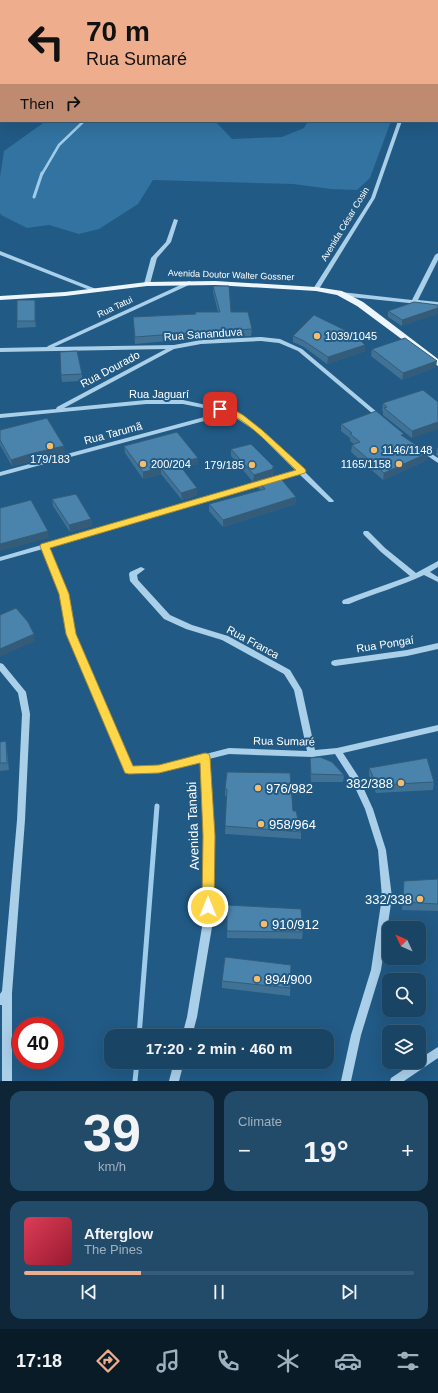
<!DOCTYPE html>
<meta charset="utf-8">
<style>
body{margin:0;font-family:Arial,sans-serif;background:#224b6a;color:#f1f3f6;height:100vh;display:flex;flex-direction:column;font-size:15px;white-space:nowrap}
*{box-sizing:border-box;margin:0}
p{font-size:13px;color:#9fb0bf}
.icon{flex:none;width:22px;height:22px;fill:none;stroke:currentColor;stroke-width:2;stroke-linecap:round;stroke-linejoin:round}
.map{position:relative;height:1081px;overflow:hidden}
.side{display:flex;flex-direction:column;gap:10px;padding:10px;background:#0e2537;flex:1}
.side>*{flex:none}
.top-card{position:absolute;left:0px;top:0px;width:438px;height:122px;box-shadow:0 4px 16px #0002,0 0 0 1px #375c78;background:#eead8d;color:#111;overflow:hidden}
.needle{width:26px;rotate:314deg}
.fabs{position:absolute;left:382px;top:921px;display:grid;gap:8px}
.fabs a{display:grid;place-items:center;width:44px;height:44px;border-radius:8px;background:#194464;box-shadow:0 4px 16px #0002,0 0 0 1px #375c78;font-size:20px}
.speed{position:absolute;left:12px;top:1017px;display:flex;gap:8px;font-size:20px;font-weight:700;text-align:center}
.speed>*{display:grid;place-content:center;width:52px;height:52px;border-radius:50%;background:#194464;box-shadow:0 4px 16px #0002,0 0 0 1px #375c78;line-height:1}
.speed .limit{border:6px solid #d22;background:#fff;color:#111}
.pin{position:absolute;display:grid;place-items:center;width:34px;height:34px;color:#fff;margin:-17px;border-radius:8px;box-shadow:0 2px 6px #0006}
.me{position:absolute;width:44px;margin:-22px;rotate:0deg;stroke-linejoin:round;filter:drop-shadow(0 0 3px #0008)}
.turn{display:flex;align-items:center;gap:14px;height:84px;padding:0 20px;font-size:18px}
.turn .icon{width:52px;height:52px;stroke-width:2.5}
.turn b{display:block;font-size:28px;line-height:34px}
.then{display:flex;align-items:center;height:38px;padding:0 20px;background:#0003;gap:8px;font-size:15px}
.big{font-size:30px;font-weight:800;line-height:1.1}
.side .tile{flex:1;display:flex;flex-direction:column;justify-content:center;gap:6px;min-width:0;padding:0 14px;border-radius:12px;background:#224b6a}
.side .dial{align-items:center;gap:0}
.dial b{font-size:52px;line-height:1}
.song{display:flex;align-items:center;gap:12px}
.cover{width:48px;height:48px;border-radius:6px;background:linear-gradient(135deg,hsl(350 70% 55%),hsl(350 70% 35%))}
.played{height:4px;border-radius:2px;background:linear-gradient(90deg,#eead8d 30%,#375c78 30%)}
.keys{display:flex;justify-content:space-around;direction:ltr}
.heat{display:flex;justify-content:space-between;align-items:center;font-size:22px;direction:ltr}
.side .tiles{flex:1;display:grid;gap:10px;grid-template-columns:1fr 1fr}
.tile:last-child{grid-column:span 2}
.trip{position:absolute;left:104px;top:1029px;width:230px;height:40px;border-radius:12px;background:#194464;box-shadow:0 4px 16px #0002,0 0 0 1px #375c78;font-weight:800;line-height:40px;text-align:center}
.tabs{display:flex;height:64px;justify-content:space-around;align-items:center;background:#0a1b28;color:#9fb0bf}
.tabs .icon{width:28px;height:28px}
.tabs .selected{color:#eead8d}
.tabs b{font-size:18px;color:#f1f3f6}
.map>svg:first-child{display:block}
.green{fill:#3273a1}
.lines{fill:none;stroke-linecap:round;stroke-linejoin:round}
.stream-far2{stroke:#9eccea;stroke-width:2.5}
.stream-far1{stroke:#9eccea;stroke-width:3}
.stream{stroke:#9eccea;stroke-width:5}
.minor{fill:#aacfe9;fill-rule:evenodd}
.major{fill:#edf6fe;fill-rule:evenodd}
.wall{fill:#407295}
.shaded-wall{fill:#345c79}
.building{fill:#4a84ad;stroke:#345c79}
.route{fill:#ffd54a;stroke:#a68a30}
.poi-dot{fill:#f6bb6b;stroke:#215a85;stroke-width:1.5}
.labels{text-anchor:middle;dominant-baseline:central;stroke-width:4;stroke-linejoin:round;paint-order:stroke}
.far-street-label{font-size:9px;fill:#fff;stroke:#215a85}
.street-label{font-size:11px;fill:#fff;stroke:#215a85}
.poi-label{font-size:11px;fill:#fff;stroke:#215a85;text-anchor:start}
.near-poi-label{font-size:13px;fill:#fff;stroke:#215a85;text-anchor:start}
.near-street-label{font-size:13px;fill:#fff;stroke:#215a85}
</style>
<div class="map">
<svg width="438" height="1081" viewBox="0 0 438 1081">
<rect width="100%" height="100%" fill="#215a85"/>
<path class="green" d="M46,121H210L216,122L232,139L282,137L304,128L308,121H391L370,178L357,190L331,189L293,184L153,180L138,204L99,229L79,234L49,225L27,228L1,215L0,213V177L4,151Z"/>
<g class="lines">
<path class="stream-far2" d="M42,174L59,145L84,121"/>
<path class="stream-far1" d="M34,197L42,173"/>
<g class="stream">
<path d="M139,1036L157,806"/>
<path d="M135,1081L137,1062"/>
</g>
<g class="minor">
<path d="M24,0H28L29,1H25Z"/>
<path d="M350,0H355L356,1H351Z"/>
<rect x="437" y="49" width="1" height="3"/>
<rect x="0" y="77" width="1" height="2"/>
<rect x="437" y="82" width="1" height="2"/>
<path d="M398,121H402L375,198L319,289L316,291L314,290L313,289L371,198Z"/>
<path d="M174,219L178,220L171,242L157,258L150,284L149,285H145L144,284L151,258L166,242Z"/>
<path d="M0,251L96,289L97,290L94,292L92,291L0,255Z"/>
<path d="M438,253V260L418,300L438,302V306L341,296L338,294L341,292L412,300L435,255Z"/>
<path d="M189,281L191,282V284L54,347L174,345L201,340L261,337L280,339L302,349L384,418L383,419H379L298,351L279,343L261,341L201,344L174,349L64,408L146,400H183L234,411L261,430L302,469L304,470L305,472L334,501L333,502H329L299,474L49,547L68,594L75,634L132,767L159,766L229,748L307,751L294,690L284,674L222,640L186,629L164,619L130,581L129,574L130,572L141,567L145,569L137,575L138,580L170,615L192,625L228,636L290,670L302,690L315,750L337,748L438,725V731L343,753L358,776L373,809L386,850L392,897L381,970L361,1035L351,1081H341L351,1035L371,970L382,897L378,850L365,809L351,779L335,754L312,757L229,754L209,759L213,836V921L197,1017L192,1036H182L187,1017L203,921L205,836L201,761L159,772L129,773L126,772L67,634L60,594L43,549L0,561V557L296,471L257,432L230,414L0,476V472L223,412L183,404H146L0,418V414L56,409L57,407L166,349L0,352V348L47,347L48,346Z"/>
<path d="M421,447L438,458V463L419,450L418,449L419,448Z"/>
<path d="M364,531H368L385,548L416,573L438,561V567L430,572L438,577V582L424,575C401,586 373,594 349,604H343L342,602L343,600L410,576L381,552L364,535L363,533Z"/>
<path d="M438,643V649L407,656L335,666L332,665L331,663L332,661L335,660L407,650Z"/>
<path d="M0,663L3,664L26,692L30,714L25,820L12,993V1081H2V1005H0V994L2,991L17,820L22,714L18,693L0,671Z"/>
<path d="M438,1047V1058L404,1081H390L391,1078L415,1062H419V1059Z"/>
<path d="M174,1062H184L179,1081H169Z"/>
</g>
<path class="major" d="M215,281L316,287L342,291L363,302L438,359V366L357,306L337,295L316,291L215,285L147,286L65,296L0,300V296L65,292L147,282Z"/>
</g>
<g class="wall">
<path d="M213,286L231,312L252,329L251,336L201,338L135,344L133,317L195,314V312H218L213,292Z"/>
<path d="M414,302L402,326L388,317V311Z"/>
<path d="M36,306V327L17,328V321Z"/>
<path d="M293,336L365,351L327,364L304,347L293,342Z"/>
<path d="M372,349L436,367L402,380L371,356Z"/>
<path d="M82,374V381L62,382L61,375Z"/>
<path d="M423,390L412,438L383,415V411L382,410L383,403Z"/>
<path d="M341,424L404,437L427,460L383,480L351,452L352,445L354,444L350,441V438L341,431Z"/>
<path d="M0,430L65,453L31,461L12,466L0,445Z"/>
<path d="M124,446L198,464L182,468L197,495L182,500L161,474L143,479L125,453Z"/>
<path d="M437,448H438V456L436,455Z"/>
<path d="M231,449L274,467V474L273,475V476L253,482L231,456Z"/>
<path d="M258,480L296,497L295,504L223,527L209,511V504L260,490L258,487Z"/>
<path d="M52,499L91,519L92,526L70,532L53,506Z"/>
<path d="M0,742L7,749L9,770L0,771Z"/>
<path d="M310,758L344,775L343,782H311L310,765Z"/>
<path d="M369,768L434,782L433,790L376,793L369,775Z"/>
<path d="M227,772L293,811L301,832V839L225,834L227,796H225V789Z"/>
<path d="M438,879V911L402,910L403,888L404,881Z"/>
<path d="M227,905L303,932L302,939L227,938Z"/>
<path d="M291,965L290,996L222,988V981Z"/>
</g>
<g class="shaded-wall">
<path d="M35,300L36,306V327L35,321Z"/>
<path d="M438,308V314L402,326V320Z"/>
<path d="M365,345V351L327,364L328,357Z"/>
<path d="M437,361L436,367L402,380L403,373Z"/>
<path d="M438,422V429L412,438V431Z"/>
<path d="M64,446L65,453L31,461L12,466L11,460L30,454Z"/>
<path d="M428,453L427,460L383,480L384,473Z"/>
<path d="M198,458V464L178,470V463Z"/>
<path d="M274,467V474L273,475V476L253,482L254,475Z"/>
<path d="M161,468V474L143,479V472Z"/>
<path d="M197,488V495L182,500L181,493Z"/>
<path d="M296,497L295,504L223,527V520Z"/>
<path d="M91,519L92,526L70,532L69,525Z"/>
<path d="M48,531L49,538L0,551V544Z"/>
<path d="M34,634L35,641L0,657V649Z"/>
</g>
<g class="building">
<path d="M213,286H229L231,312H248L252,329L201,332L135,337L133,317L196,314L195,312H220Z"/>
<rect x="17" y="300" width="18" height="21"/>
<path d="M414,302L438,305V308L402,320L388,311Z"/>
<path d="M314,315L355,335L365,345L328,357L304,341L293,336Z"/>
<path d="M405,338L437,361L403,373L372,349Z"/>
<path d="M77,351L82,374L61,375L60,352Z"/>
<path d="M423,390L438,402V422L412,431L384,408L387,407L383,403Z"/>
<path d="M376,411L404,434L401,435L428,453L384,473L352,445L360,442L350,434L352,433L341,424Z"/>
<path d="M47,418L64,446L30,454L11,460L0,440V430Z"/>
<path d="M177,432L198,458L178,463L197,488L181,493L161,468L143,472L124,446Z"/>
<path d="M251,444L274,467L272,468L273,469L254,475L231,449Z"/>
<path d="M278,475L296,497L223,520L209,504L265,489L258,480Z"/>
<path d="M76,494L91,519L69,525L52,499Z"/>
<path d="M31,500L48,531L0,544V508Z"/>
<path d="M16,608L28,622L34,634L0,649V615Z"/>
<path d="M6,741L7,763H0V742Z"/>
<path d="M320,757L332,762L344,775L311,774L310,758Z"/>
<path d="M427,758L434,782L377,785L369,768Z"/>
<path d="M227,772L290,773L293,811H296L301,832L225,826L227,789H225Z"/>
<path d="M438,879V904L403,902L404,881Z"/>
<path d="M227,905L301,909L303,932L227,931Z"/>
<path d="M225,957L291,965L290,988L222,981Z"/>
</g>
<path class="route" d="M220,407L234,410L243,415L262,430L305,469L306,471L305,473L50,548L69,594L76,634L133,766L159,765L205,753L209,754L210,757L215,836L214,907L213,910L208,912L204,910L202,907L203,836L200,763L159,773L129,774L125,773L66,634L59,594L40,546L41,544L296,470C280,455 248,420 229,414C225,412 221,412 217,411V408Z"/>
<g class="poi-dot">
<circle cx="317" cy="336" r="4"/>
<circle cx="50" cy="446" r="4"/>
<circle cx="374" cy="450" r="4"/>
<circle cx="143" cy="464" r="4"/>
<circle cx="399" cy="464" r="4"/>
<circle cx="252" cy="465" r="4"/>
<circle cx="401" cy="783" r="4"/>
<circle cx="258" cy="788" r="4"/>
<circle cx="261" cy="824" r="4"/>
<circle cx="420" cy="899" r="4"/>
<circle cx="264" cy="924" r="4"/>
<circle cx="257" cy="979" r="4"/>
</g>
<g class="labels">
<g class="far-street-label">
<text transform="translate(345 224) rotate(-59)">Avenida César Cosin</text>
<text transform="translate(231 275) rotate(2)">Avenida Doutor Walter Gossner</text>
<text transform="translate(115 307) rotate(-25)">Rua Tatui</text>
</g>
<g class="street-label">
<text transform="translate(203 334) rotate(-4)">Rua Sananduva</text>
<text transform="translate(110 369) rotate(-28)">Rua Dourado</text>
<text x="159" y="394">Rua Jaguarí</text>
<text transform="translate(113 433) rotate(-15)">Rua Tarumã</text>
<text transform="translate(253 642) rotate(28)">Rua Franca</text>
<text transform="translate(385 644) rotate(-9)">Rua Pongaí</text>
<text transform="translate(284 741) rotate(1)">Rua Sumaré</text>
</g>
<g class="poi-label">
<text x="325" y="336">1039/1045</text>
<text x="382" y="450">1146/1148</text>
<text x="50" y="459" text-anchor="middle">179/183</text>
<text x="151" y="464">200/204</text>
<text x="391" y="464" text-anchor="end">1165/1158</text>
<text x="244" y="465" text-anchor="end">179/185</text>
</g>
<g class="near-poi-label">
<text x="393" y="783" text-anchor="end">382/388</text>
<text x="266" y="788">976/982</text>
<text x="269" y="824">958/964</text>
<text x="412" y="899" text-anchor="end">332/338</text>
<text x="272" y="924">910/912</text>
<text x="265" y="979">894/900</text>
</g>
<g class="near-street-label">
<text transform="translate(193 826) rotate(-92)">Avenida Tanabi</text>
</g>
</g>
</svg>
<div class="fabs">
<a><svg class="needle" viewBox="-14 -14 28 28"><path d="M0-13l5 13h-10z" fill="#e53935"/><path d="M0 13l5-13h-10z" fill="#9fb0bf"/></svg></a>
<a><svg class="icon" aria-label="search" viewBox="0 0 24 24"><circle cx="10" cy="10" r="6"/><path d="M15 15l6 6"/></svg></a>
<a><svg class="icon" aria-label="layers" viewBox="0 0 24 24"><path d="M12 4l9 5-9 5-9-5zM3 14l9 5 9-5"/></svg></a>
</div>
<div class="speed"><div class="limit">40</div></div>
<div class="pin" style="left:220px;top:409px;background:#d93025"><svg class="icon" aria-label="arrive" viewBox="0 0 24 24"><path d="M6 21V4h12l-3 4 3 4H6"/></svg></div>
<svg class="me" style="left:208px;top:907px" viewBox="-20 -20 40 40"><circle r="17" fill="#ffd54a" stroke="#fff" stroke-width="3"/><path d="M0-11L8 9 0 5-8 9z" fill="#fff"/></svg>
<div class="trip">17:20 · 2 min · 460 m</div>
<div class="top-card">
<div class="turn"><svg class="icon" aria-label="left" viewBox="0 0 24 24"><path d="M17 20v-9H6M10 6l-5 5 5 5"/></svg><div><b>70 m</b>Rua Sumaré</div></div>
<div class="then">Then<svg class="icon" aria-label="right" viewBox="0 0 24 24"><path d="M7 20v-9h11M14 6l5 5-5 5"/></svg></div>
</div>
</div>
<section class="side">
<div class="tiles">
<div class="tile dial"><b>39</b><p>km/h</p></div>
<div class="tile"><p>Climate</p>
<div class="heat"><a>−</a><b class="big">19°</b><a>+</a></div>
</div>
<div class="tile">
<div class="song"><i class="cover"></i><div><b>Afterglow</b><p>The Pines</p></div></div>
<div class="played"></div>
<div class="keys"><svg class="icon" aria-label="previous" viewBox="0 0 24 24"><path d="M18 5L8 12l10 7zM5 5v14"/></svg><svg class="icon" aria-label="pause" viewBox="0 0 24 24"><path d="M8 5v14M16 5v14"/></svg><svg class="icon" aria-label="next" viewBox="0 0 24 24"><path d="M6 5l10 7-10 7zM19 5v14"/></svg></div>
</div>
</div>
</section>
<nav class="tabs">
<b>17:18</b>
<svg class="icon selected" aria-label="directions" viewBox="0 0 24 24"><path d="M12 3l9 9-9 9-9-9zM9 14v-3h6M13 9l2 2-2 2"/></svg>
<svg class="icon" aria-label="music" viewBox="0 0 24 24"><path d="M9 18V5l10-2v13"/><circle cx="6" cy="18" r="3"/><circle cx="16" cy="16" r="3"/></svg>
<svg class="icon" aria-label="phone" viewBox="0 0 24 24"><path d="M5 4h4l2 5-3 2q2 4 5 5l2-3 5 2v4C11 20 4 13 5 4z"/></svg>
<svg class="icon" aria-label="climate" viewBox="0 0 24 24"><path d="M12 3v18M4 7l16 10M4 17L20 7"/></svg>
<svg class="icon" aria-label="car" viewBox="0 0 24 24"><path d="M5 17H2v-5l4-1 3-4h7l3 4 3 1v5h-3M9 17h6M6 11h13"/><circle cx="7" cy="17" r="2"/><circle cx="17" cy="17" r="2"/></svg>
<svg class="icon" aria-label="filters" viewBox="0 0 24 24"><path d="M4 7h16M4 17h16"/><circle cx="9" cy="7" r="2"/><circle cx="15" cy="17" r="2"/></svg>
</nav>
